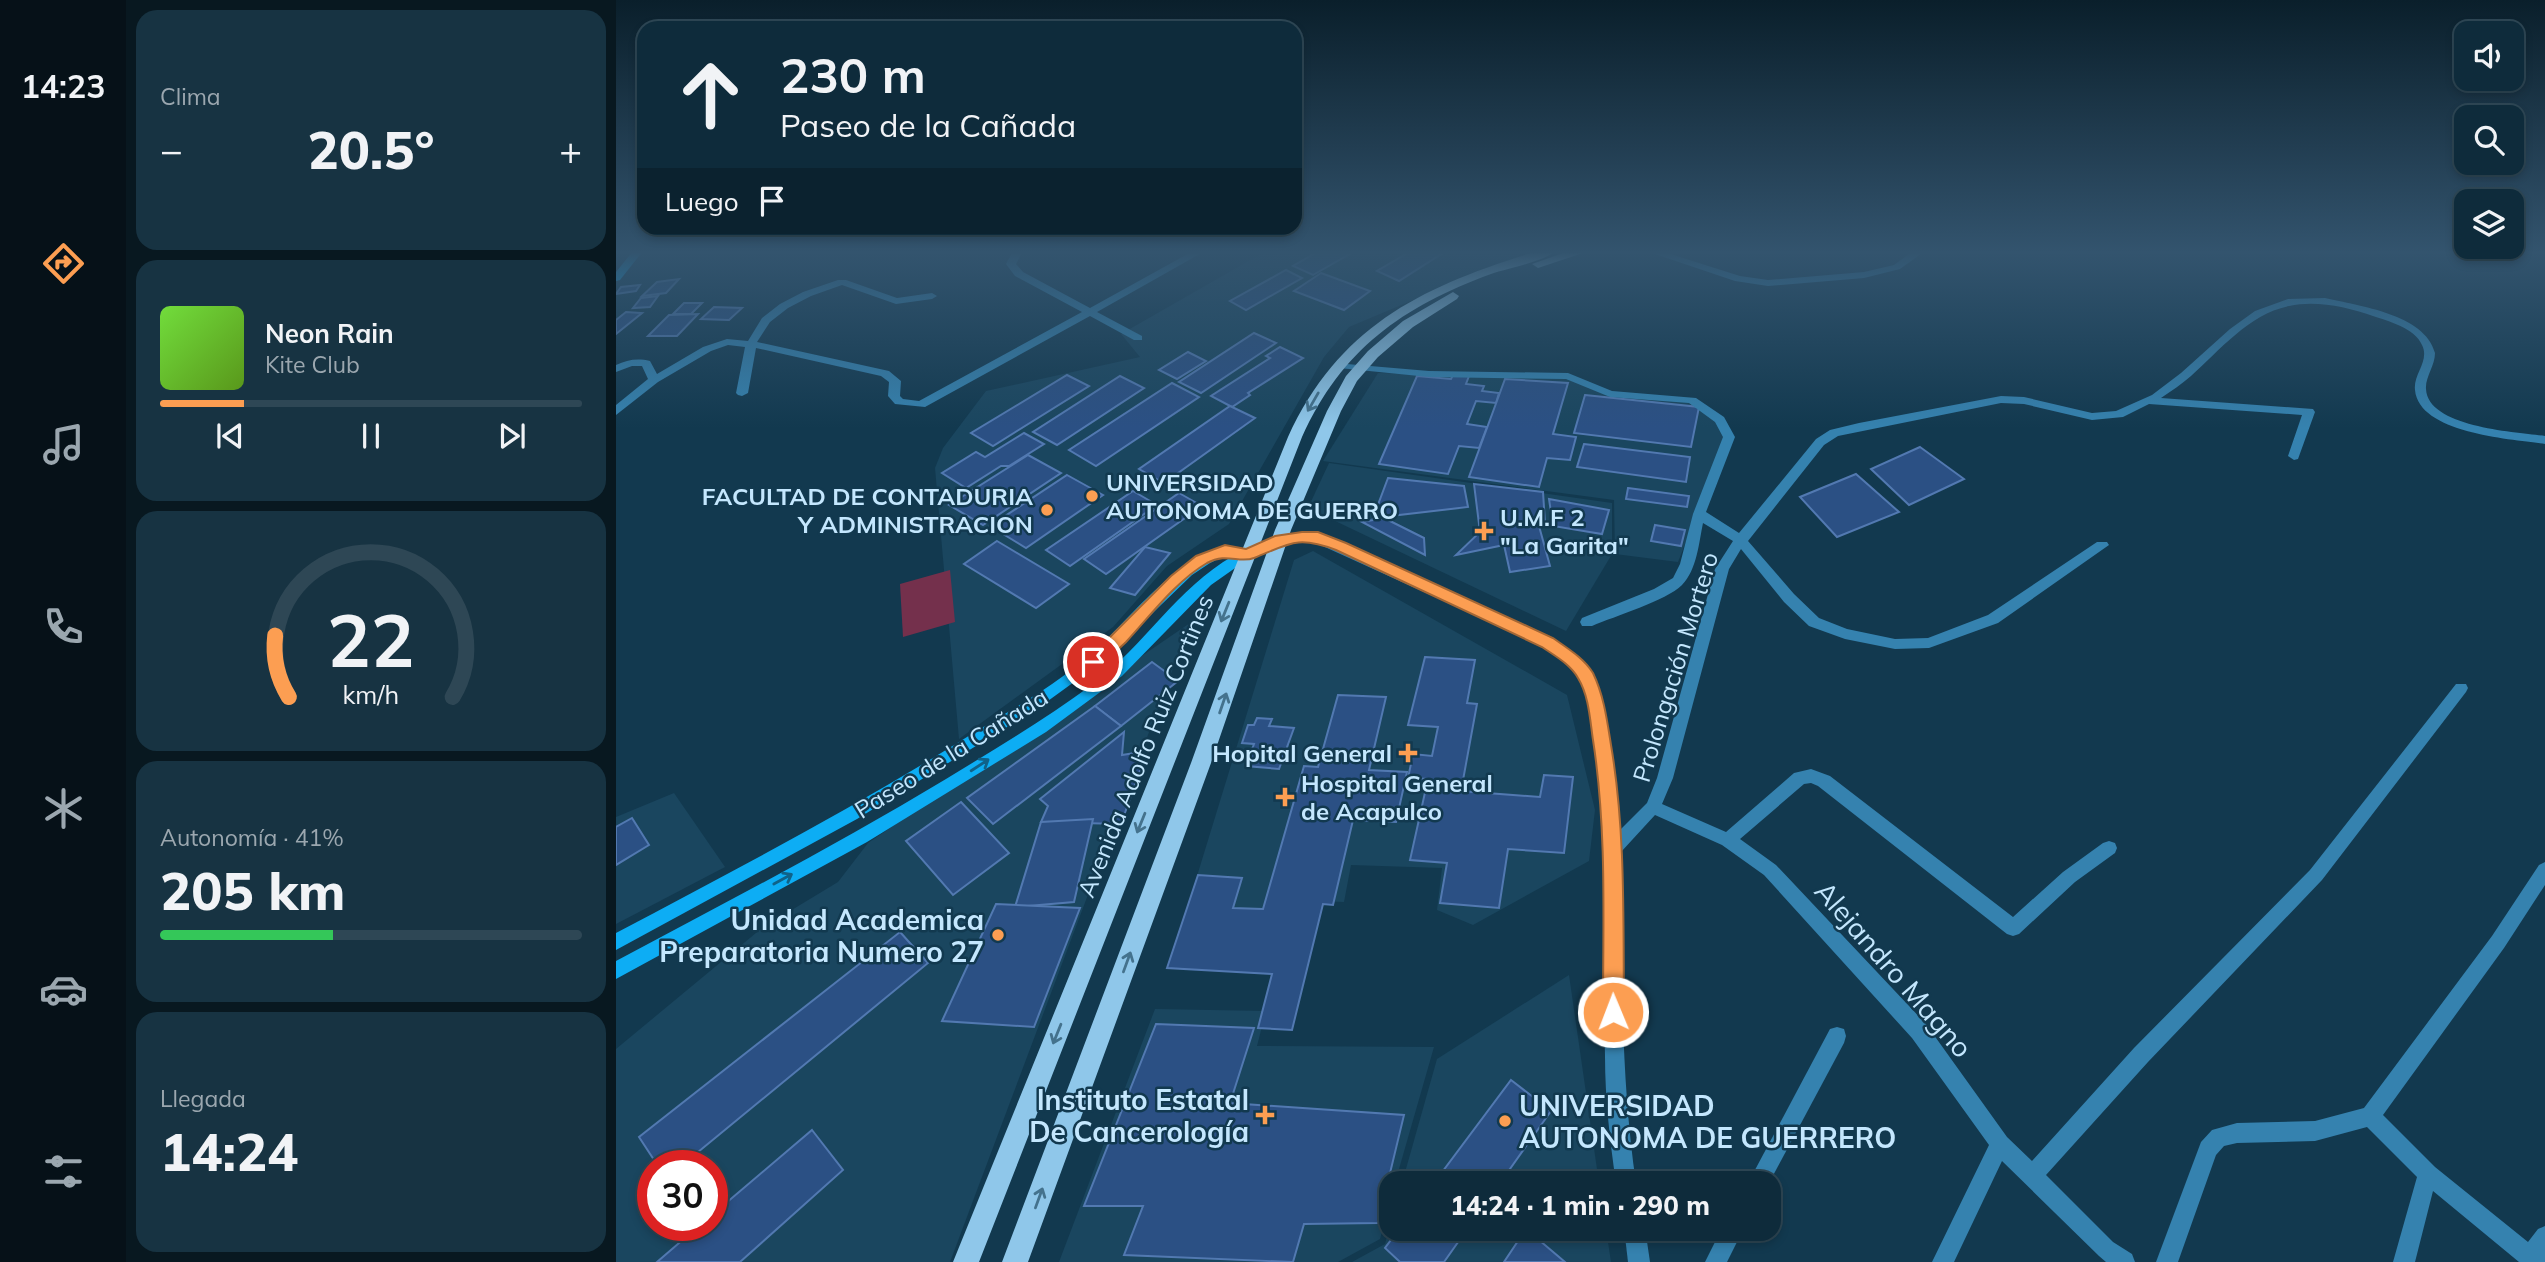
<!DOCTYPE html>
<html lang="es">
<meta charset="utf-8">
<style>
body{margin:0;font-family:Mulish,sans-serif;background:#173342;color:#f1f3f6;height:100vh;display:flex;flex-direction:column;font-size:26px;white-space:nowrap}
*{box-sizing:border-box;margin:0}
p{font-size:23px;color:#9ba7af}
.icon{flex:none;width:38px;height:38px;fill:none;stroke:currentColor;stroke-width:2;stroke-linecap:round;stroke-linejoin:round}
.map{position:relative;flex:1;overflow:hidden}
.drawer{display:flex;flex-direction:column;gap:10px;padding:10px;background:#081820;width:490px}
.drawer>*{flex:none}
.hud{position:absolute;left:21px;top:21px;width:665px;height:214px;border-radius:21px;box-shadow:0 4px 10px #0003,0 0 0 2px #2e4755;background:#0e2b3b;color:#f1f3f6;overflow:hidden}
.controls{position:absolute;left:1838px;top:21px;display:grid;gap:14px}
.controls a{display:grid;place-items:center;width:70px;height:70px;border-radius:14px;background:#0e2b3b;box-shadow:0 4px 10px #0003,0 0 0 2px #2e4755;font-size:35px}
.speed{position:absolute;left:21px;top:1150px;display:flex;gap:14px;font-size:35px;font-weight:700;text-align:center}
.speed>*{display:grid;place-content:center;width:91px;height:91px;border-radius:50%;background:#0e2b3b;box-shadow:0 4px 10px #0003,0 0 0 2px #2e4755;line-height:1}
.speed .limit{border:10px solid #d22;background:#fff;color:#111}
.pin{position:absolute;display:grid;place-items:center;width:60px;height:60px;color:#fff;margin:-30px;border:4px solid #fff;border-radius:50%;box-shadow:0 2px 7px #0007}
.me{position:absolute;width:77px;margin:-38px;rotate:359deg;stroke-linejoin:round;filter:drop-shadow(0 0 5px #0008)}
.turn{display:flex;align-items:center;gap:24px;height:147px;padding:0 28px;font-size:32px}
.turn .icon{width:91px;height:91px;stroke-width:2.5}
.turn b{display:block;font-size:49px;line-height:60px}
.then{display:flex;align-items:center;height:66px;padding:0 28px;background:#0003;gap:14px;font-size:26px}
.big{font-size:52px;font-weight:800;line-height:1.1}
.drawer .tile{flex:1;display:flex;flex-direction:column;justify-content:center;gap:10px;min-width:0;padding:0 24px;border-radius:21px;background:#173342}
.drawer .dial{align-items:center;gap:0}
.dial svg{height:182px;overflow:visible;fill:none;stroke:#2e4755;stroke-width:7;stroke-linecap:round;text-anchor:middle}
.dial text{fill:#f1f3f6;stroke:none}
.song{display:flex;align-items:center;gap:21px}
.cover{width:84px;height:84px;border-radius:10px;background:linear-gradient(135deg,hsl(100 70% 55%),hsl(90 70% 35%))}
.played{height:7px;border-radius:4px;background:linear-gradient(90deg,#fc9e52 20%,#2e4755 20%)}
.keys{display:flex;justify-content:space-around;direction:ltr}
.heat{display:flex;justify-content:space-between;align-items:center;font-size:38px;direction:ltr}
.charge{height:10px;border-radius:5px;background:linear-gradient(90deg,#34c759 41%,#2e4755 0)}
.trip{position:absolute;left:763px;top:1171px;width:402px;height:70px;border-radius:21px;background:#0e2b3b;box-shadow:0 4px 10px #0003,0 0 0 2px #2e4755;font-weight:800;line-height:70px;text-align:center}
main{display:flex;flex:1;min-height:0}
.menu{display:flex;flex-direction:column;width:126px;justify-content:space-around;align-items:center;background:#061118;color:#9ba7af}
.menu .icon{width:49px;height:49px}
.menu .active{color:#fc9e52}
.menu b{font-size:32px;color:#f1f3f6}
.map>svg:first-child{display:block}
.built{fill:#1a465f;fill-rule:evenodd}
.green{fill:#74304c}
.building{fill:#2b5084;stroke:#5279b1;stroke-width:2}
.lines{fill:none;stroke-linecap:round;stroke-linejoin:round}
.street{fill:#3582af;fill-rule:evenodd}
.secondary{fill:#0dadf4;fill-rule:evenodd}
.primary{fill:#8fc7ea;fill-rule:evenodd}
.oneway{stroke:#44728d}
.oneway2{stroke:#106289}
.route{fill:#fc9e52;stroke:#a46735;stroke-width:2}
.poi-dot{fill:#fc9e52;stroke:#12394f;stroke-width:2.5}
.labels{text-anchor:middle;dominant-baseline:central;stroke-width:5;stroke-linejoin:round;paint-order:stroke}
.poi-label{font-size:24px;font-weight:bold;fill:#c4e7fe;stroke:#12394f;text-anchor:start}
.street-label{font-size:24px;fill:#c4e7fe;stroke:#12394f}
.near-poi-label{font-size:28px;font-weight:bold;fill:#c4e7fe;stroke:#12394f;text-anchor:end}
.near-street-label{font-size:28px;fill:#c4e7fe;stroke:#12394f}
</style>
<main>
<nav class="menu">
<b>14:23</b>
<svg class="icon active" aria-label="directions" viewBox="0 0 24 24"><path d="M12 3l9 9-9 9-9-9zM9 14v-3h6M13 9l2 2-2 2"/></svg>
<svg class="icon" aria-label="music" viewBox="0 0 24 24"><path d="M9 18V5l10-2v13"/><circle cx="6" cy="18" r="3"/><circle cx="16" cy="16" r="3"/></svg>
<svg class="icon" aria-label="phone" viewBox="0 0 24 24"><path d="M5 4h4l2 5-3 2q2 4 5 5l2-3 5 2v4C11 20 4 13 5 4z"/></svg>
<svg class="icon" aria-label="climate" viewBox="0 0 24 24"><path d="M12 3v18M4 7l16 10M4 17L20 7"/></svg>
<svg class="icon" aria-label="car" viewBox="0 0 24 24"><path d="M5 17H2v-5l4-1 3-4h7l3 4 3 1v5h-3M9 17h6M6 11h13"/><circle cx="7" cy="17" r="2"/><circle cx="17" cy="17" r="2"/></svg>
<svg class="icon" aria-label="filters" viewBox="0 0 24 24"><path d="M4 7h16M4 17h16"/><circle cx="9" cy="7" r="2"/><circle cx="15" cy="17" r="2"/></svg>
</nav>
<section class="drawer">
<div class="tile"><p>Clima</p>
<div class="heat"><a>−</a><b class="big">20.5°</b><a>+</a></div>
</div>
<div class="tile">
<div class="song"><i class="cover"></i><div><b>Neon Rain</b><p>Kite Club</p></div></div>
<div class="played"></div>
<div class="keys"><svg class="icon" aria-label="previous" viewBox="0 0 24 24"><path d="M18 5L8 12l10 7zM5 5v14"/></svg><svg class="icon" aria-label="pause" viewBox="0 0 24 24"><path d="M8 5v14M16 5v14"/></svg><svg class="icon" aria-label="next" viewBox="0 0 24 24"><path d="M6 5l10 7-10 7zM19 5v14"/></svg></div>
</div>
<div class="tile dial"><svg viewBox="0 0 100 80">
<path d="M14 69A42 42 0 1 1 86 69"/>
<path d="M14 69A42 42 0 0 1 8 42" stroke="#fc9e52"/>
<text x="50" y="56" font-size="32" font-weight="700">22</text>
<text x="50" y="72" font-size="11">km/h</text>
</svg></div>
<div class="tile"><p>Autonomía · 41%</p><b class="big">205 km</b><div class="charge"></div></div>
<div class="tile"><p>Llegada</p><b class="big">14:24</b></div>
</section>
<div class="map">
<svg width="1929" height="1262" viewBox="0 0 1929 1262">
<rect width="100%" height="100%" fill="#12394f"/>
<g class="built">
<path d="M650,251H914L733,327L708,357L613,524L551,566L497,627L343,739L319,468L327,448L370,391L524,357L505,334Z"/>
<path d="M762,373L951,377L993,396L1076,402L1102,420L1111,438L1062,562L999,554L998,500L707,461Z"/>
<path d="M713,463L996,503V554L950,631L692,508Z"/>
<path d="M697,551L951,695L979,810L973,861L857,925L821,910L826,868L735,865L728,902L702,901L682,956L558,951L678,560Z"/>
<path d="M574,623L334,1262H0V1049L146,928L222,882L252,843ZM37,1166H96V1225H37Z"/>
<path d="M58,793L109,867L0,924V817Z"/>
<path d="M953,975L983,1183H786L821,1059Z"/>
<path d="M539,1009L650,1011L641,1046L818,1047L779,1183H775V1198L764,1239L722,1262H443Z"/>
<path d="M775,1221V1228L990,1229L995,1262H736L769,1244Z"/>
</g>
<path class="green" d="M334,570L339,622L287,637L284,584Z"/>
<g class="building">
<path d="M703,251H739L697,275L677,266Z"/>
<path d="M795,251H830L783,281L761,271Z"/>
<path d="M670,270L686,278L630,310L614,301Z"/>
<path d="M705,273L754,291L728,310L678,291Z"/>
<path d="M63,279L50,293L26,296L41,282Z"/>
<path d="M24,285L20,291L0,294L5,287Z"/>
<path d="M42,296L34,307L17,308L25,298Z"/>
<path d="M68,303H86L75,314H57Z"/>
<path d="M98,307L126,308L113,320L85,319Z"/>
<path d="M10,312L26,313L0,334V320Z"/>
<path d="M82,314L61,336H32L53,315Z"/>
<path d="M638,333L660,343L585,393L563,382Z"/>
<path d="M664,347L687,358L632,393L634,395L616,407L595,396L654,358L650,356Z"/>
<path d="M572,352L590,361L561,379L543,370Z"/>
<path d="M451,375L473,386L377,446L355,433Z"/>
<path d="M837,375L853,376L850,384L868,386L866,391L883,393L880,403L860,401L851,424L871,427L863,448L843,446L832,474L763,464L801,376L835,379Z"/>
<path d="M504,376L528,388L441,445L417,432Z"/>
<path d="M889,379L952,383L937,434L960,437L954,460L931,458L923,487L853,477Z"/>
<path d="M556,383L583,397L480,466L453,450Z"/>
<path d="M969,395L1083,407L1075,447L958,433Z"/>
<path d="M614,406L639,418L548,483L523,469Z"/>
<path d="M408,433L428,444L393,466H385L350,488L326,473L360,452L369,457Z"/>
<path d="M968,444L1074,457L1070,482L961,467Z"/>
<path d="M1304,447L1348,479L1293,505L1255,469Z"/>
<path d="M412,455L445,473L367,525L333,505Z"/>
<path d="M1240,474L1283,512L1221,537L1184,497Z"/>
<path d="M451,475L487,495L410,548L374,526Z"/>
<path d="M772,478L848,486L852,507L757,518Z"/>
<path d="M858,484L927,492L929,523L923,526L934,566L894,572L888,545L840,555L864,532Z"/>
<path d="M1012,488L1073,496L1071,507L1010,499Z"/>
<path d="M517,491L541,505L454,566L430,550Z"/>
<path d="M563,493L586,506L490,574L468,559Z"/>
<path d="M933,499L993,510L986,534L937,526Z"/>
<path d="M768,518L808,538L809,555L746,522Z"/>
<path d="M1039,525L1069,530L1065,546L1035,541Z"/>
<path d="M381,541L453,584L420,608L348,564Z"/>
<path d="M529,547L554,553L519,595L494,588Z"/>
<path d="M809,657L859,660L851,703L861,704L845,791L924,797L928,775L957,777L948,853L892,849L883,908L824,903L831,863L794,860L812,779L792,778L797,754L816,756L822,727L792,725Z"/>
<path d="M536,662L562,681L505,726L479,706Z"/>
<path d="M722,695L770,697L753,770L791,772L780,822L737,820L717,905L707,904L676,1030L642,1028L656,974L551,968L582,875L626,878L617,908L647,909L688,766L702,767Z"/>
<path d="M479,706L505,726L377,824L351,798Z"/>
<path d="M641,718L656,719L653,726L678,728L663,769L630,766L638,744L626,743L632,725H638Z"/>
<path d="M508,732L506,755L531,751L505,824L425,822L432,806L424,799Z"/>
<path d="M345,802L393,853L337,895L290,841Z"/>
<path d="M16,818L33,845L0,865V827Z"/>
<path d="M477,819L458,902L399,907L425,822Z"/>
<path d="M380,904L464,908L418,1027L326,1021Z"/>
<path d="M284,932L312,963L65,1166H42L23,1137Z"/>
<path d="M540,1024L638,1028L614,1103L788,1115L762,1223L688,1224L677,1262L508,1255L527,1206H468Z"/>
<path d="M895,1080L935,1111L884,1183H818Z"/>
<path d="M196,1130L227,1170L124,1262H41L84,1225H96V1215Z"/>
<path d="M784,1228H852L828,1262H784L769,1248Z"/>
<path d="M910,1229L949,1262H888Z"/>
</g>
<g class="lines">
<g class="street">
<path d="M397,251H407L400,264L407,272L474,308L577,251H589L481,312L526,336V340H518L474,316L309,407L279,404L272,396L273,382L265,376L140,348L132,393L126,396L122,395L120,393L129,347L112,345L95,351L42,382L0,415V405L32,379L26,366H16L0,372V365C11,360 21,358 34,361L41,374L87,347L111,339L132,341L146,318L164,304L187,292L222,280H230L281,298L316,293L321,296L316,299L280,304L226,285L195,296L172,308L154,322L141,342L273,371L285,381L284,396L287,399L303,401L466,312L399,276L390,264Z"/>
<path d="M1030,251H1045L1124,276L1152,280L1248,272L1278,265L1297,251H1309L1284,269L1248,278L1152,286L1119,281Z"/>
<path d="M1709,298C1743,306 1809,314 1819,353C1819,366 1809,377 1810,389C1812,428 1902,432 1929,436V444C1897,439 1803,434 1799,390C1797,374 1814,361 1806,345C1799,328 1772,321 1757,316C1731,307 1700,300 1673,306C1633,314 1604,350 1575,376C1566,384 1555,391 1545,398L1697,409L1699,412L1682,459L1678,460L1672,456L1686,415L1533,404L1507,417L1476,420L1408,404L1385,403L1222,436L1208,445L1132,541L1178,594L1203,618L1231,629L1279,639L1312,638L1372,615L1481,542H1491L1493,545L1382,623L1313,648L1279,649L1229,639L1193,626L1168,602L1125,549L1113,569L1057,778L1046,804L1110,832L1178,773L1195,769L1214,776L1397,917L1447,872L1487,843L1493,841L1499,843L1501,848L1499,853L1459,882L1403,934L1397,936L1391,934L1202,786L1195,783L1188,784L1124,839L1160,865L1310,1024L1391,1137L1416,1161L1518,1048L1694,870L1840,684H1850L1852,688L1850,692L1706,880L1532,1062L1430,1175L1497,1242L1516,1254L1519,1262H1490L1483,1256L1386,1161L1338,1262H1316L1373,1145L1296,1038L1148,875L1106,845L1039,815L1005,852C1006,962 1004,1073 1020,1183H1000C994,1141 989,1099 989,1056C986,950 994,844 978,739C975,719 974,694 963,677C955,664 939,655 927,646L700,543H666L632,559L625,554L627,551L664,534L702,533L937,638C950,647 965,657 974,670C995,701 1000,792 1003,831L1031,803L1041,778L1099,569L1117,541L1087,523C1083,542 1081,570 1066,585C1050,601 999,616 976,626H966L964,622L966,618L1038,589L1057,578L1064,564L1077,514L1107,437L1099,422L1073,403L994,397L950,379L813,377L723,368L719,367V363L813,371L952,373L996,391L1080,398L1108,417L1119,437L1090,512L1123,533L1200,439L1214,430L1243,423L1385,396L1408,397L1476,413L1500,411L1536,395L1565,373L1614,329L1639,311L1672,299Z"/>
<path d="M1929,862V885L1888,948L1767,1115L1819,1167L1912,1242L1922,1229L1929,1226V1262H1903L1817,1191L1799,1262H1777L1801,1177L1751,1127L1699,1141L1621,1143L1608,1146L1600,1155L1562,1262H1540L1585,1142L1596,1130L1621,1123L1699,1121L1748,1108L1876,936L1923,865Z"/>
<path d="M1221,1027L1228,1029L1230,1036L1228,1043L1153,1183H1132L1214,1029Z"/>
<path d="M1008,1228H1029L1034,1262H1012Z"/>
<path d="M1106,1228H1128L1111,1262H1089Z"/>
</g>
<g class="secondary">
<path d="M17,251H27L4,280L0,281V272Z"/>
<path d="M609,547L632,549L639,554L595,585L506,676L430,732L251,842L0,979V961C111,902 222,844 330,779C379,749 430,719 477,684C528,646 561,588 617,556H608L594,563L576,575L487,661L425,706L241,819L0,950V933C119,870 238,808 351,737C391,712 434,689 470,658C512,624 555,559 609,547Z"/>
</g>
<g class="primary">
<path d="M921,251H940C926,262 893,268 875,274C786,307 726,349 686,437L363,1262H337L672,437C724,324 808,286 921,251Z"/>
<path d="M953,251H973L922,268L916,264Z"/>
<path d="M837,292L843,296L841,299L797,327L762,357L741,381L725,411L675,530L595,763L412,1262H386L575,763L659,530L711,411L730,376L752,351L787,321Z"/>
</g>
</g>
<defs><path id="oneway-shaft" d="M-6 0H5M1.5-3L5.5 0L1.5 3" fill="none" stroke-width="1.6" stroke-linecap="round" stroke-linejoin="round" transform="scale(1.75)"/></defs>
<g class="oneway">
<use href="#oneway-shaft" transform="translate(697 402) rotate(120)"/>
<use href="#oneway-shaft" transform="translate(609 612) rotate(112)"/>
<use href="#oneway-shaft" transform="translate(607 703) rotate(-71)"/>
<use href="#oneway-shaft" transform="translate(525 823) rotate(112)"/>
<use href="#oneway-shaft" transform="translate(511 962) rotate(-70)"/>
<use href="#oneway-shaft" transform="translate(441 1034) rotate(112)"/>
<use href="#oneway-shaft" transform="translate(423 1198) rotate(-70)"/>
</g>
<g class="oneway2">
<use href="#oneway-shaft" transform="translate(364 765) rotate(-33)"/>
<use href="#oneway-shaft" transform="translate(167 879) rotate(-29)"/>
</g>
<linearGradient id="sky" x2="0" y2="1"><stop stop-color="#0a1f2b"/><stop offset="0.59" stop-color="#33546e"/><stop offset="1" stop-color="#33546e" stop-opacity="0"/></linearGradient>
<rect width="1929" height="428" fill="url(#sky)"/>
<path class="route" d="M686,532H702L730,543L937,638C951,648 968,658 977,673C988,696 991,720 995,745C1010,833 1007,923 1008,1012L1005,1019L997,1022L990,1019L987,1012C987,921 991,830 977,740C974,720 973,696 962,678C954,664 939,656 926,647L720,550C681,535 673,544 638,558C623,564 611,552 591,563C560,581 534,616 510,642C501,650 492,662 481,667C476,669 476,668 471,666L469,662L555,576L580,556L609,545L630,549L659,536Z"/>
<g class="poi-dot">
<circle cx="476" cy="496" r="7"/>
<circle cx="431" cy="510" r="7"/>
<path d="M864.5 520.5h7v7h7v7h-7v7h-7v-7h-7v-7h7z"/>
<path d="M788.5 742.5h7v7h7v7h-7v7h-7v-7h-7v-7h7z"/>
<path d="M665.5 786.5h7v7h7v7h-7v7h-7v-7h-7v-7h7z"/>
<circle cx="382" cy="935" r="7"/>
<path d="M645.5 1104.5h7v7h7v7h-7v7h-7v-7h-7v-7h7z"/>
<circle cx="889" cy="1121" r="7"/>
</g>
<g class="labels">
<g class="poi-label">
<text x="490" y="482">UNIVERSIDAD<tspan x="490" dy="28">AUTONOMA DE GUERRO</tspan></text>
<text x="417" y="496" text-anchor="end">FACULTAD DE CONTADURIA<tspan x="417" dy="28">Y ADMINISTRACION</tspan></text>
<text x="884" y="517">U.M.F 2<tspan x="884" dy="28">"La Garita"</tspan></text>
<text x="776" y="753" text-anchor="end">Hopital General</text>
<text x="685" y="783">Hospital General<tspan x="685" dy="28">de Acapulco</tspan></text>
</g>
<g class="street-label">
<text transform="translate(1059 667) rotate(-73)">Prolongación Mortero</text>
<text transform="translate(529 746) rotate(-68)">Avenida Adolfo Ruiz Cortines</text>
<text transform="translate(335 753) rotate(-32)">Paseo de la Cañada</text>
</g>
<g class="near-poi-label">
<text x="368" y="919">Unidad Academica<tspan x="368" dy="32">Preparatoria Numero 27</tspan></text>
<text x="633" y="1099">Instituto Estatal<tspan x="633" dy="32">De Cancerología</tspan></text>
<text x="903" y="1105" text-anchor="start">UNIVERSIDAD<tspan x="903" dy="32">AUTONOMA DE GUERRERO</tspan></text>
</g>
<g class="near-street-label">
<text transform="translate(1278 969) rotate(49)">Alejandro Magno</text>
</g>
</g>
</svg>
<div class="controls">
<a><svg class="icon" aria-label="sound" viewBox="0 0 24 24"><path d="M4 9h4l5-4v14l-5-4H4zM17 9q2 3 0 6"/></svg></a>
<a><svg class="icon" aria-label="search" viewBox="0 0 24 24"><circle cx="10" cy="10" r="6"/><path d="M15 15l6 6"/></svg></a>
<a><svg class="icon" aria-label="layers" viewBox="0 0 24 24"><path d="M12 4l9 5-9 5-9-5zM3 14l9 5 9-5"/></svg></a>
</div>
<div class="speed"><div class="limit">30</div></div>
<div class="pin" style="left:477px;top:662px;background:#d93025"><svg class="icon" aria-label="arrive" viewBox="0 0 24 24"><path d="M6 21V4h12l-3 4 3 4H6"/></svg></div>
<svg class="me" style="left:997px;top:1012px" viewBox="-20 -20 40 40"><circle r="17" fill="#fc9e52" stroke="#fff" stroke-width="3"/><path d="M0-11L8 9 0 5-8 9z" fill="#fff"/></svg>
<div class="trip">14:24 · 1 min · 290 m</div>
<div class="hud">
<div class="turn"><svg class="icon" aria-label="ahead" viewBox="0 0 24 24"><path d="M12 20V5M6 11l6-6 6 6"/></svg><div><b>230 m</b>Paseo de la Cañada</div></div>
<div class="then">Luego<svg class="icon" aria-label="arrive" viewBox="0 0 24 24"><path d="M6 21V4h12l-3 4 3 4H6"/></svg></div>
</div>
</div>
</main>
